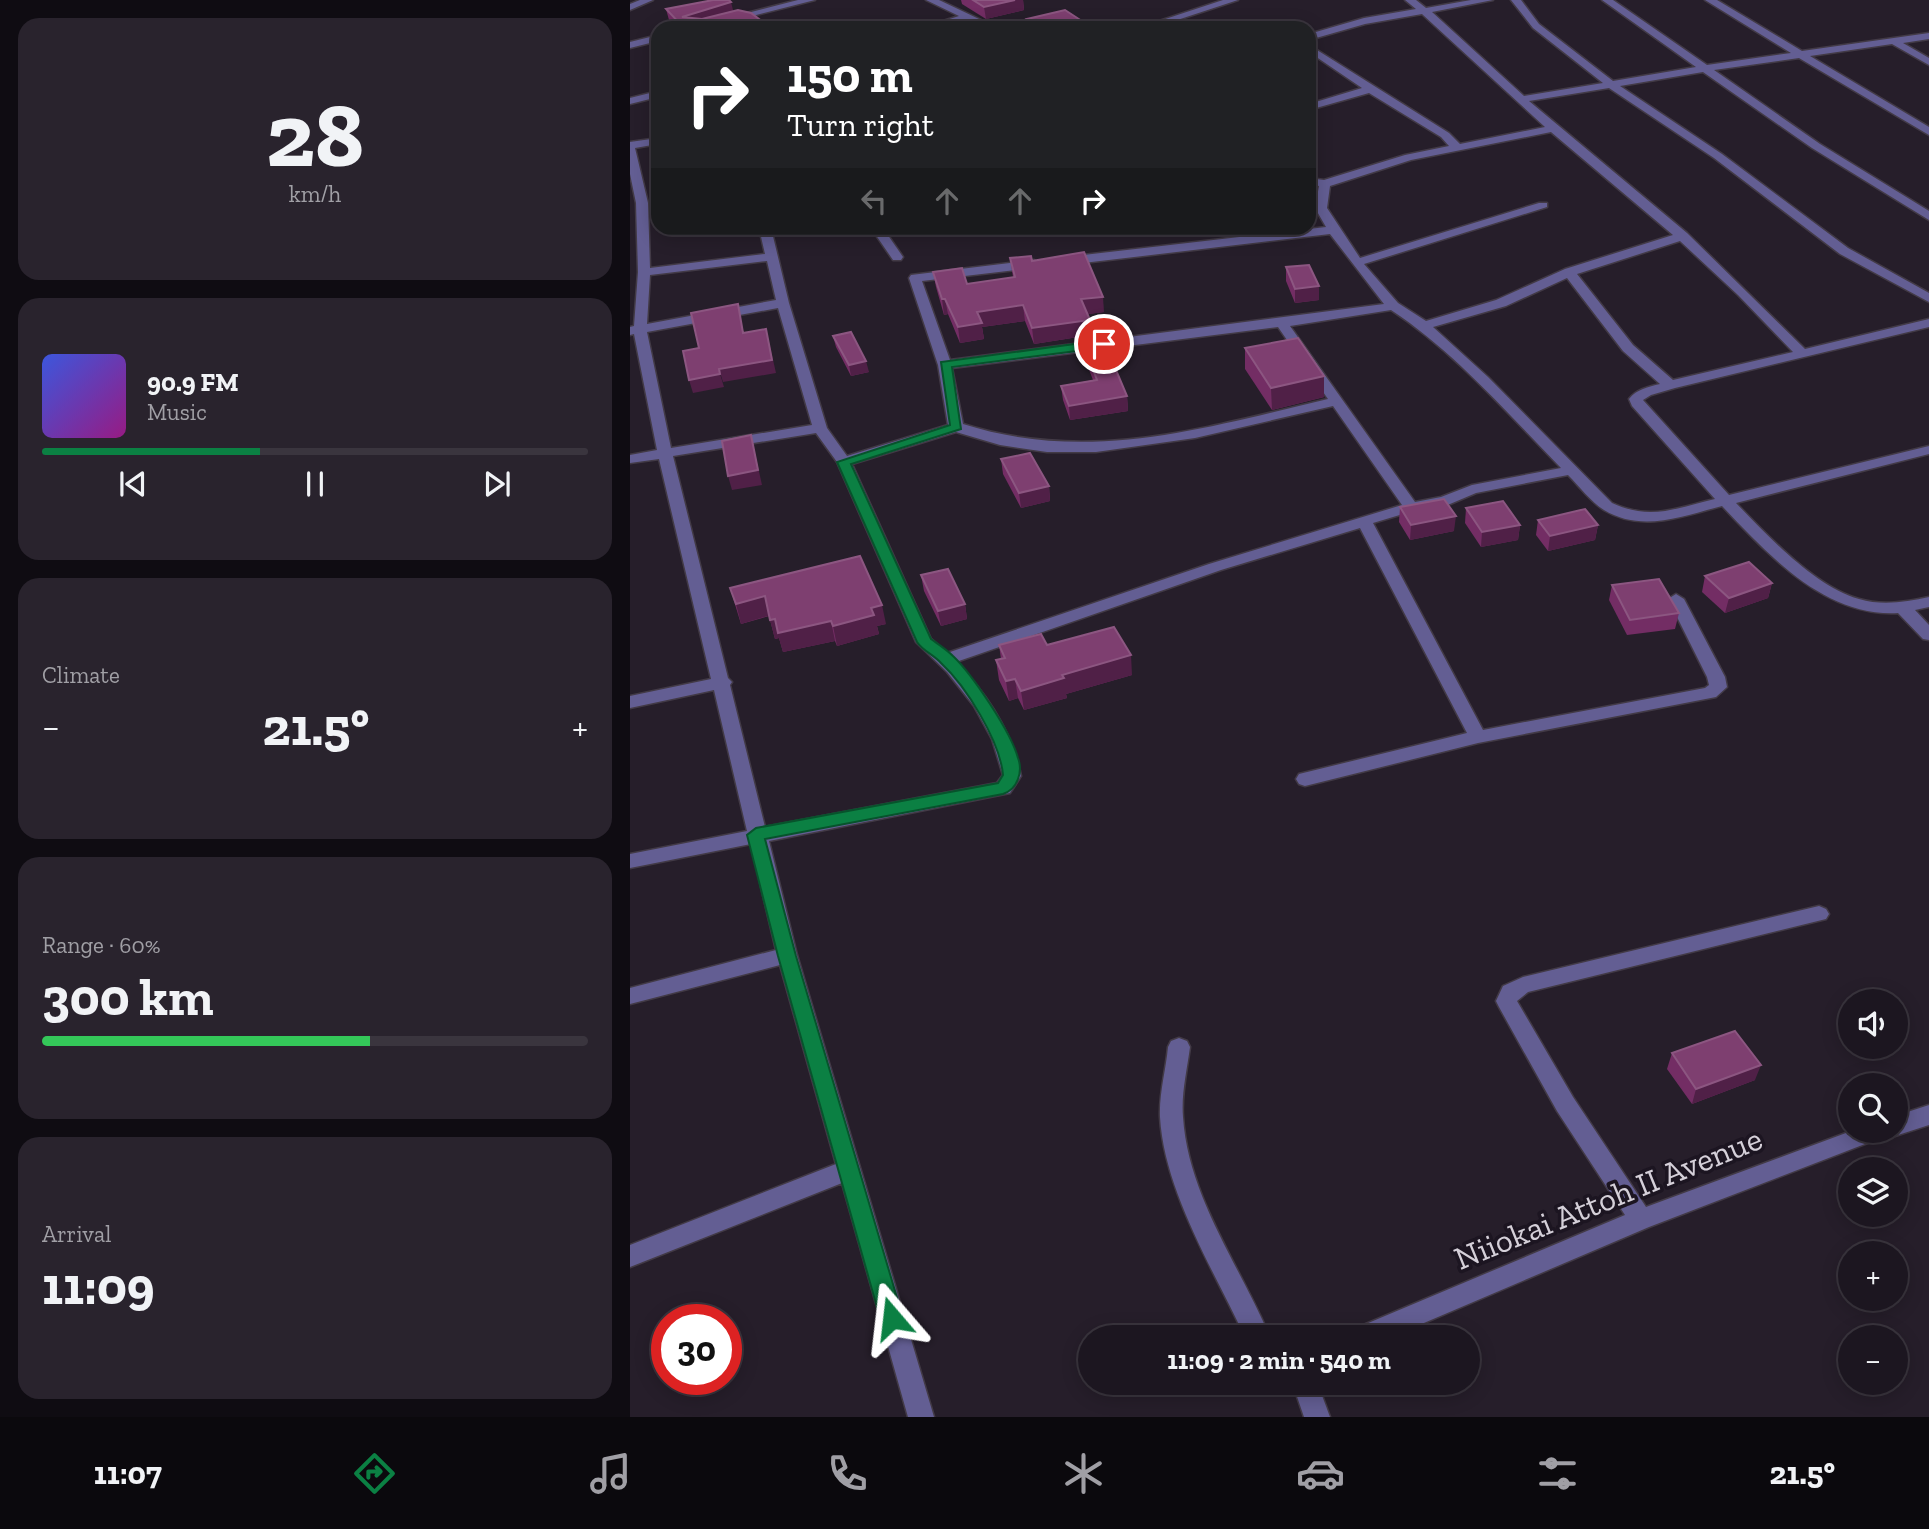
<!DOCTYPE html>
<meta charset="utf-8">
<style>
body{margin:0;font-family:"Zilla Slab",serif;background:#29232d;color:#f1f3f6;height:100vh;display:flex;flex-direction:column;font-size:26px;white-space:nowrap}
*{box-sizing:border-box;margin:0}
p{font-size:23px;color:#a09fa5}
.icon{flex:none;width:38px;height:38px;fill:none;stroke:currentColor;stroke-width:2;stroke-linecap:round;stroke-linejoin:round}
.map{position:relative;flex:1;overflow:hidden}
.panel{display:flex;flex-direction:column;gap:18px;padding:18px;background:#0f0c12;width:630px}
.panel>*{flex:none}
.top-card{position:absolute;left:21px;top:21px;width:665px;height:214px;border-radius:21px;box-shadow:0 4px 18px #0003,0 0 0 2px #3a353e;background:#202124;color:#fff;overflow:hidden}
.controls{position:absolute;left:1208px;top:989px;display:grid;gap:14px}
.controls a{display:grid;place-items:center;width:70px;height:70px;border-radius:50%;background:#1c1620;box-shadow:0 4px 18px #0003,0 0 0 2px #3a353e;font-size:35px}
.speed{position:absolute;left:21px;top:1304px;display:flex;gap:14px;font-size:35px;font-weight:700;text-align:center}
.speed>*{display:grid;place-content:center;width:91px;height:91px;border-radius:50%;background:#1c1620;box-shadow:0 4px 18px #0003,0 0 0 2px #3a353e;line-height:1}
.speed .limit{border:10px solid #d22;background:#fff;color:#111}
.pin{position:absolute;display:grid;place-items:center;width:60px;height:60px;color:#fff;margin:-30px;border:4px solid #fff;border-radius:50%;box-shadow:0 2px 7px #0007}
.me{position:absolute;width:77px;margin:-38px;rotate:343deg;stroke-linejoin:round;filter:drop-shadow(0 0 5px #0008)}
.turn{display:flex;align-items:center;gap:24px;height:147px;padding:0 21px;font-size:32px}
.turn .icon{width:91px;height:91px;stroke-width:2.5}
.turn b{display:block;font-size:49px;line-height:60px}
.lanes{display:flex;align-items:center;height:66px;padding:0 21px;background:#0003;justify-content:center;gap:35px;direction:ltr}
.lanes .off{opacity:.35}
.big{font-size:52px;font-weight:700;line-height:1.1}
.panel .tile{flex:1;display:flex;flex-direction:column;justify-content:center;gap:10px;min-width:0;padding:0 24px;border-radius:21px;background:#29232d}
.panel .dial{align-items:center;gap:0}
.dial b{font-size:91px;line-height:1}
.song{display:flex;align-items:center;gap:21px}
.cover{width:84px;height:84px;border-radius:10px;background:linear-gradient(135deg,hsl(230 70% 55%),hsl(310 70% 35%))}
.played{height:7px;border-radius:4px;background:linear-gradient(90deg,#0b8043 40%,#3a353e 40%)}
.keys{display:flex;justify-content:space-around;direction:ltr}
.heat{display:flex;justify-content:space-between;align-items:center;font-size:38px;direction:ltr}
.charge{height:10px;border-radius:5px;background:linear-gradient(90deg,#34c759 60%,#3a353e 0)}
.trip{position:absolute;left:448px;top:1325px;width:402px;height:70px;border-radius:35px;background:#1c1620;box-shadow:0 4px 18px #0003,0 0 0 2px #3a353e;font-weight:700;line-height:70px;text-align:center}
.menu{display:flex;height:112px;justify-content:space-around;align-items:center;background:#0b090d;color:#a09fa5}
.menu .icon{width:49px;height:49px}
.menu .on{color:#0b8043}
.menu b{font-size:32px;color:#f1f3f6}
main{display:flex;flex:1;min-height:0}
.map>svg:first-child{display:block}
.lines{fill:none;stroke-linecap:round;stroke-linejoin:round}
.minor-casing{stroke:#423a46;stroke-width:3}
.minor{fill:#635e93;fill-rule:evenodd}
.wall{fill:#732d64}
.shaded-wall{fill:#502047}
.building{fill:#7e3f70;stroke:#8c5681;stroke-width:2}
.route{fill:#0b8043;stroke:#07532c;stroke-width:2}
.labels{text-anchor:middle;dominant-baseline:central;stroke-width:7;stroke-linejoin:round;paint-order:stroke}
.near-street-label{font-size:33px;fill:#d5d0d9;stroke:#1c1521}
</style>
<main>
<section class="panel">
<div class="tile dial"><b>28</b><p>km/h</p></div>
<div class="tile">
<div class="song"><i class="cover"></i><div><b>90.9 FM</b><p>Music</p></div></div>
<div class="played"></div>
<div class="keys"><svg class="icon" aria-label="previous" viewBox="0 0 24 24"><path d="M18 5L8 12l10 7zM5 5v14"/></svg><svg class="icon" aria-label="pause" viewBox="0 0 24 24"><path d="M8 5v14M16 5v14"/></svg><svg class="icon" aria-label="next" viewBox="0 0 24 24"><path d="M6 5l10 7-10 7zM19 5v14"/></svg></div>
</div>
<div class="tile"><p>Climate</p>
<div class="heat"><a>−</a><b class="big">21.5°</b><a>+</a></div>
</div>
<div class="tile"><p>Range · 60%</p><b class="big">300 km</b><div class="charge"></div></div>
<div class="tile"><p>Arrival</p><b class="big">11:09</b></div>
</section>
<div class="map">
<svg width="1299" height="1417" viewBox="0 0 1299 1417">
<rect width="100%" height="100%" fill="#261e2a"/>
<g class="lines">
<defs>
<g id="minor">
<path d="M10,0H23L0,10V4Z"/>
<path d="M168,0H185L75,28H58Z"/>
<path d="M296,0H309L368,28C356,28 346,20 336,21C321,21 307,28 291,28L329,16Z"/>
<path d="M593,0H608L523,28H508Z"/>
<path d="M775,0H786L796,8L841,0H863L802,12L894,96L973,83L903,28L881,0H891L909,24L983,81L1066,67L972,0H983L1077,65L1161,53L1075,0H1087L1172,51L1299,33V39L1273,43L1299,58V65L1262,44L1180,56L1299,127V135L1169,58L1084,70L1190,144L1299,211V220L1182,148L1073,72L990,86L1092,154L1218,248L1299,293V302L1210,254L1084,158L979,88L899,101L1057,233L1175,349L1299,319V327L1045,388L1021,395L1013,400L1099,495L1299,446V454L1106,503C1137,535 1185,587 1229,599C1252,606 1276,602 1299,597V607L1285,610L1299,625V640L1293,639L1268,613C1194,617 1139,555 1092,506C1053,516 1012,533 974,510C961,502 949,486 938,475L846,493L820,504L783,511L743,523L853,730L1075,688L1079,685L1077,677L1038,599L1046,594L1054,599L1095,677L1097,687L1086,697L848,743L675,786L669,784L666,779L669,774L837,733L730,528L591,570L326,662C357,694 382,732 391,776L380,793L139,841L167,955L304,1417H278L212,1183L0,1267V1245L206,1164L150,965L0,1004V988L146,950L121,844L0,868V854L117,831L84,690L0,708V696L81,679L29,459L0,463V455L27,450L4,334L0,335V327L4,326L8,272L6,203L0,174V142L28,138V144L5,148L18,203L20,268L135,254L129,228H141L159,303L197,428L217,456L318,425L308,365L279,278L281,275L404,260L410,264L404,268L292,281L320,360L754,304L700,234L436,265L430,261L436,257L696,227L685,208L689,186L679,184V178L694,180L775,155L819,146L811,137L739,93L679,110V104L732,88L679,52V45L819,133L830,144L915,127L792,14L735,24L679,40V34L734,18L786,9ZM921,132L1043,235L935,269L866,300L796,321L768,303L734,264L917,207V203H909L730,258L697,208L700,186L781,160ZM1050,241L1108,295L1163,352L1043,380L1003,345L947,274ZM137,261L146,300L17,324L20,275ZM937,278L993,351L1030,384C1018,387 1007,389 999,399L1002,406L1085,499C1046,508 1021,521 982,503L858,377L803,327L876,306ZM148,308L182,425L41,448L17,332ZM761,310C825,352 877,413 931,468L842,485L811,497L785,502L660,326ZM648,327L698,399C574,428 459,464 333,424L322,368ZM703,406L772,505L579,564L317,653L301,639L222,464L326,432L370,445L417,452H466L565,438ZM186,433L207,462L286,642L317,672L344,706L362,739L373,775L367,783L135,827L100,685L102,682L98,678L43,456Z"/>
<path d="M28,35V41L0,48V42Z"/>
<path d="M28,91V97L0,104V98Z"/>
<path d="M241,228H253L273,257L271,260H263Z"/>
<path d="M1189,906L1196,909L1199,914L1196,919L898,992L887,1001L943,1097L1016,1207L1224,1130H1265V1116L1299,1105V1125L1265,1136L1261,1134L1019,1227L761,1337H721L724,1329L995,1215L927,1111L869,1007L866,1001L873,986L893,977Z"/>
<path d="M549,1038L557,1041L560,1047C557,1070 551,1094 553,1117C558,1196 610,1266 640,1337H615C584,1271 534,1190 530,1117C529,1093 536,1070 538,1047L541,1041Z"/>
<path d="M662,1382H687L700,1417H674Z"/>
</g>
</defs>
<use href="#minor" class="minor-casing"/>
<use href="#minor" class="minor"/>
</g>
<g class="wall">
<path d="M331,0H393L394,10L356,19L332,4Z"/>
<path d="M36,9L103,11L141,28H46L39,20Z"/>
<path d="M397,19L458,25V28H398Z"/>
<path d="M380,258L402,261L474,312L458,314L460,320L461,335L404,344L395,321L352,327L354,339L330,343L318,314L314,315L306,287L303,272L337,284L383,277Z"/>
<path d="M656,267L689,286V300L665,303L656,281Z"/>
<path d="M203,336L239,372L221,376L206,347Z"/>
<path d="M452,340L497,396L498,411L440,420L433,400L431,386L463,380L453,354Z"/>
<path d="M615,348L694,397L642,410L615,369Z"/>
<path d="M371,459L419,486L420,501L391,508L373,474Z"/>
<path d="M770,507L824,531L780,540L769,522Z"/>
<path d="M836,508L890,525L888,540L851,547L835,523Z"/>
<path d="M908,520L968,525L965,540L918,551L906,535Z"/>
<path d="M291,575L335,604L337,619L311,626L294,591Z"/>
<path d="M1075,576L1142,583L1138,598L1095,613L1072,592Z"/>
<path d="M982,585L1049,613L1045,629L997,635L979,600Z"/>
<path d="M100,588L256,624L247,626L249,634L207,646L205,641L153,652L149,638L145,639L139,616L111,624Z"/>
<path d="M369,645H417L502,675L436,694L437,698L394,710L388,698L379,701L369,680L366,660L371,659Z"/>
<path d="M1042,1053L1125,1080L1062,1104L1037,1069Z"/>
</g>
<g class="shaded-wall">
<path d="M385,0H393L394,10L356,19L354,7Z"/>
<path d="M101,2L104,14L55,28L52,17Z"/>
<path d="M689,286V300L665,303V289Z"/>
<path d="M473,297L474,312L452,315L451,299Z"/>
<path d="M312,299H315L318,314L314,315Z"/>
<path d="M393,305L395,321L352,327L354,339L330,343L328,327L347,312Z"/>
<path d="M460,320L461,335L404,344L402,328Z"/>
<path d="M136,329L146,373L93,382L89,369Z"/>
<path d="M236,361L239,372L221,376L219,365Z"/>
<path d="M90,374L94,387L63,393L59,380Z"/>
<path d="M694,376V397L642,410L641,388Z"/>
<path d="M497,396L498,411L440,420L439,406Z"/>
<path d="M121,435L132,485L102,490L98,476Z"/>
<path d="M419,486L420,501L391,508L389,493Z"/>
<path d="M826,516L824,531L780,540L781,525Z"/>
<path d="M890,525L888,540L851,547L852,532Z"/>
<path d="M968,525L965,540L918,551L920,536Z"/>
<path d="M1142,583L1138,598L1095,613L1099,598Z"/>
<path d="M135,596L141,615L111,624L106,604Z"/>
<path d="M335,604L337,619L311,626L308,611Z"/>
<path d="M252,605L256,624L247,626L249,634L207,646L203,626L241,608Z"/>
<path d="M145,619L201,621L205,641L153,652L149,638L145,639L140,620Z"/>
<path d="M501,655L502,675L436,694L437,698L394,710L391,691L432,675Z"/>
<path d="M385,679L388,698L379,701L376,681Z"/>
<path d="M1131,1065L1125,1080L1062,1104L1066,1089Z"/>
</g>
<g class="building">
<path d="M83,0H99L101,2L52,17L72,19L108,10L121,13L141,28H54L36,9Z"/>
<path d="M343,0H385L354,7Z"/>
<path d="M435,10L458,25L446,28H411L397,19Z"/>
<path d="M454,252L473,297L451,299L460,320L402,328L393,305L347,312L352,323L328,327L315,299H312L303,272L332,268L337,284L385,277L380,258L401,256L402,261Z"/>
<path d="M679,265L689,286L665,289L656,267Z"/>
<path d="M108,304L113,333L136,329L142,360L89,369L90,374L59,380L53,351L69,348L61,313Z"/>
<path d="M221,332L236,361L219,365L203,336Z"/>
<path d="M472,337L497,396L439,406L431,386L467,380L452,340Z"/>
<path d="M668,338L694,376L641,388L615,348Z"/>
<path d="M121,435L128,470L98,476L92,441Z"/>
<path d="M400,453L419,486L389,493L371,459Z"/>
<path d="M814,499L826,516L781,525L770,507Z"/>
<path d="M873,501L890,525L852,532L836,508Z"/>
<path d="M955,509L968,525L920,536L908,520Z"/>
<path d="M230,556L252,605L241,608L244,615L203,626L201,621L148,633L145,619L140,620L135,596L106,604L100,588Z"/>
<path d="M1119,562L1142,583L1099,598L1075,576Z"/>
<path d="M318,569L335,604L308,611L291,575Z"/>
<path d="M1029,579L1049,613L1000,620L982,585Z"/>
<path d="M484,627L501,655L432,675L434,678L391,691L385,679L376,681L366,660L375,658L369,645L411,634L417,645Z"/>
<path d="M1105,1031L1131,1065L1066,1089L1042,1053Z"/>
</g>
<path class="route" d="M474,340L478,341V347L322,367L331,429L221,464L301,639C308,644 316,649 323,656C342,674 381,732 388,758C393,771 388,789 373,794L135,839L166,956L273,1318L270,1326L262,1329L254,1326L250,1318L148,956L117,835L126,828L368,783L373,775C370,741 336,686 311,663C304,655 293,651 287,642L207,462L320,425L311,362Z"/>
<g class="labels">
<g class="near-street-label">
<text transform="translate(978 1198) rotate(-22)">Niiokai Attoh II Avenue</text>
</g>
</g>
</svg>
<div class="controls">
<a><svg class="icon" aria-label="sound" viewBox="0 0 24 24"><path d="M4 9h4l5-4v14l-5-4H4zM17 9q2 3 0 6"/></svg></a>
<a><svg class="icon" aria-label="search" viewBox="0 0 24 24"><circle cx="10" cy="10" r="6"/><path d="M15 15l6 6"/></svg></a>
<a><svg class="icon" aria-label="layers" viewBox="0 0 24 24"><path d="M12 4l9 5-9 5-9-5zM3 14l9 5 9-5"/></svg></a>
<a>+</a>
<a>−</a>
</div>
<div class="speed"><div class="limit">30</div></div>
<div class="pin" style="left:474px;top:344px;background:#d93025"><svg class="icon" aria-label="arrive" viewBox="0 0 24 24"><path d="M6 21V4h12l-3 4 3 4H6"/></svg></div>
<svg class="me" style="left:262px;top:1318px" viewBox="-20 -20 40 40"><path d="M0-17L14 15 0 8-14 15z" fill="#0b8043" stroke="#fff" stroke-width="4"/></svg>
<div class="trip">11:09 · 2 min · 540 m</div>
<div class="top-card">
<div class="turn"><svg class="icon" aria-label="right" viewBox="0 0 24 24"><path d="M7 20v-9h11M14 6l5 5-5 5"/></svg><div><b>150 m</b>Turn right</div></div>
<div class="lanes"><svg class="icon off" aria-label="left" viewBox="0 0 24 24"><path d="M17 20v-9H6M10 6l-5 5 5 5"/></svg><svg class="icon off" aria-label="ahead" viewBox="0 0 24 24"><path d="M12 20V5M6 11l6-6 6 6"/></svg><svg class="icon off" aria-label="ahead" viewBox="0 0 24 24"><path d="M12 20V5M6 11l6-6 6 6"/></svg><svg class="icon" aria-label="right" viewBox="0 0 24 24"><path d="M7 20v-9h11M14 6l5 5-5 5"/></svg></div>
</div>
</div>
</main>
<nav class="menu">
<b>11:07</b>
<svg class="icon on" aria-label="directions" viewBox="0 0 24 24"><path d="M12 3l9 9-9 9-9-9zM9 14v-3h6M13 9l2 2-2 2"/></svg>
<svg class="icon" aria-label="music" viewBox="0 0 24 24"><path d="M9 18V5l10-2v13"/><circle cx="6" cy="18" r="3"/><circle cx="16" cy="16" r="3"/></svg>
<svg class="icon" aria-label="phone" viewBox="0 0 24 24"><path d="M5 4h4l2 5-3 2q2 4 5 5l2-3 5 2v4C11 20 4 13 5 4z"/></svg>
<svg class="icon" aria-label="climate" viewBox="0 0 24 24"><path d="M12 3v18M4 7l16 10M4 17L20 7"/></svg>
<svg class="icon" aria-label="car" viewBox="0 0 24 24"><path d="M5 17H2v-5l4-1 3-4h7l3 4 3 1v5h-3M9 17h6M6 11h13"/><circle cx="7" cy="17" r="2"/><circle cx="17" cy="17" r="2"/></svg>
<svg class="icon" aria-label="filters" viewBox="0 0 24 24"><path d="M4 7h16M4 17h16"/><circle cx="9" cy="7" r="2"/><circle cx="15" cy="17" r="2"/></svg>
<b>21.5°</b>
</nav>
